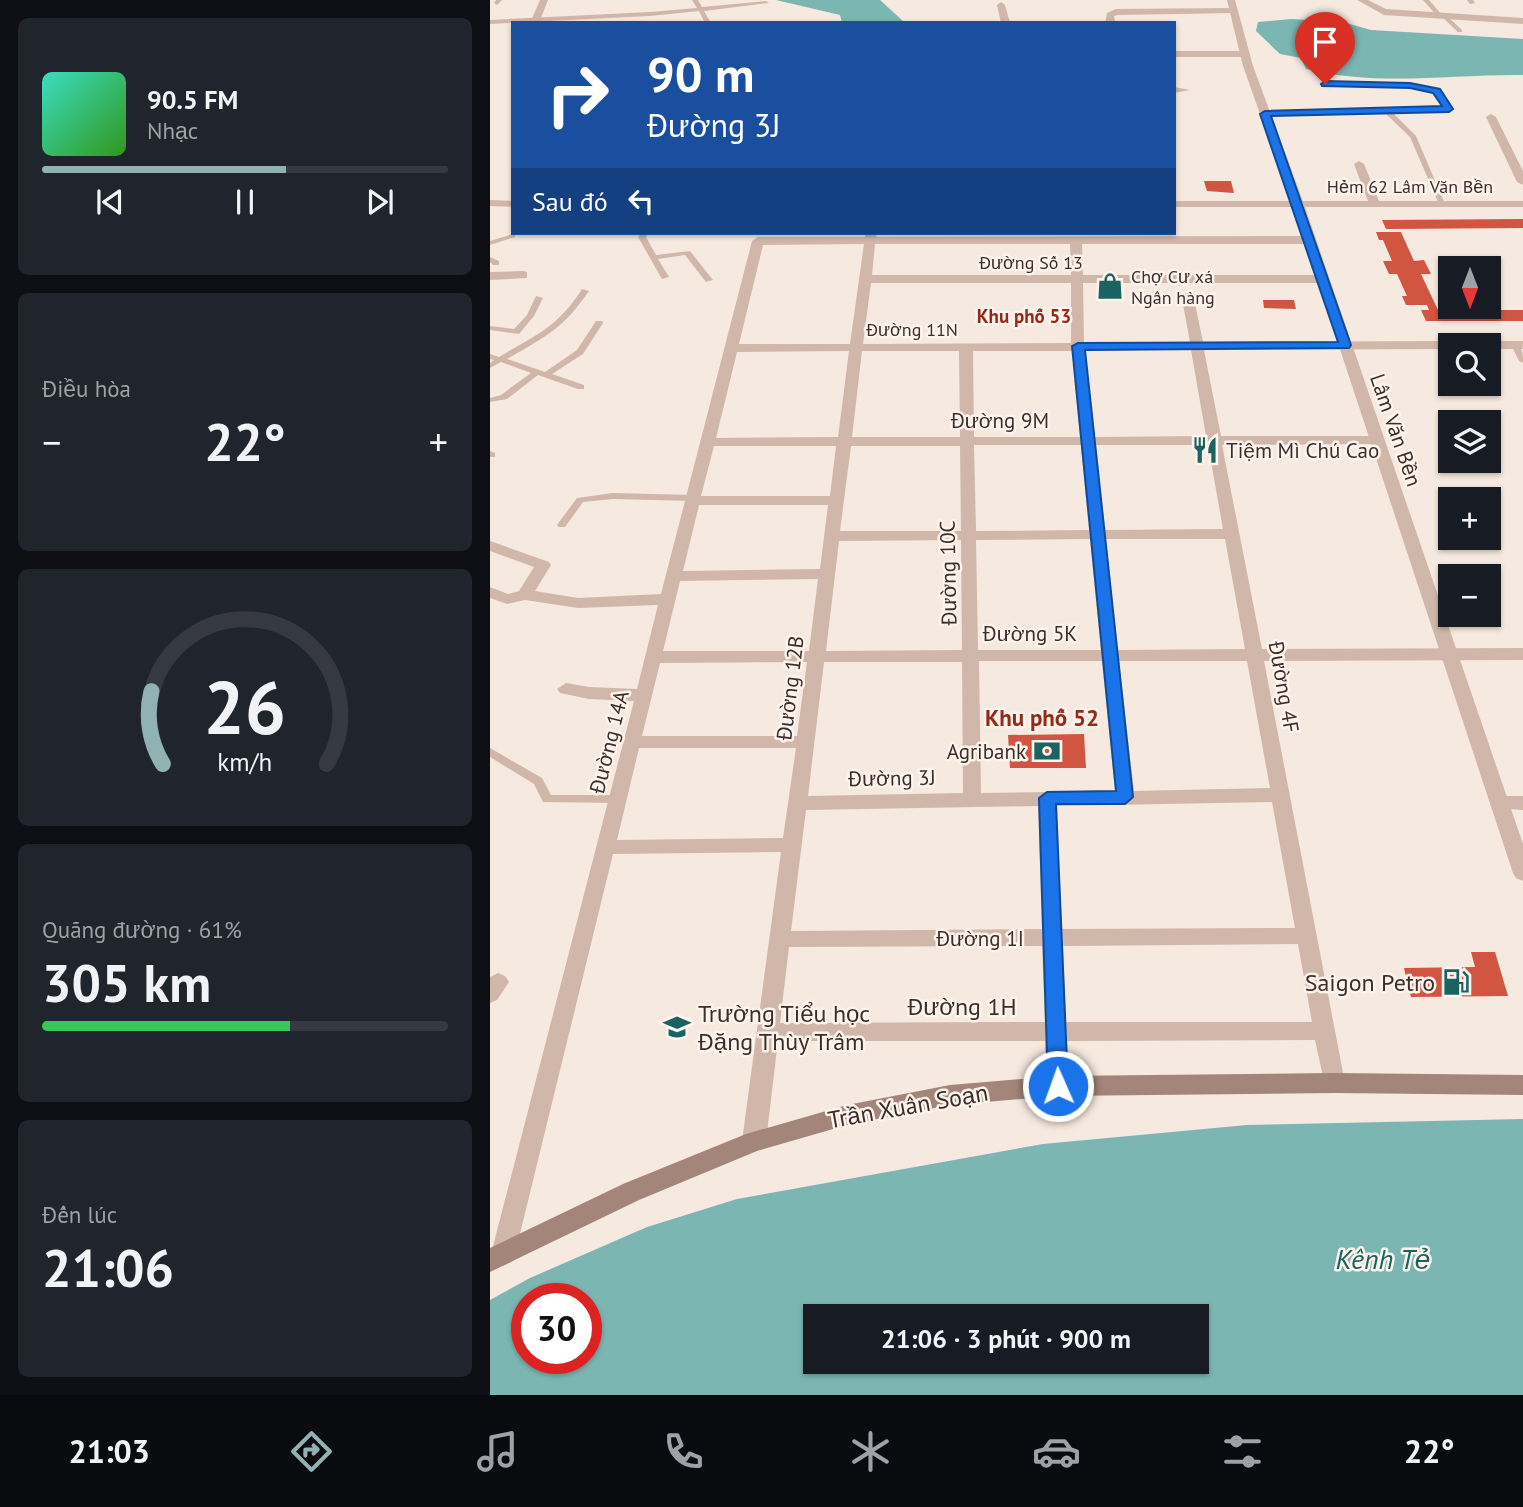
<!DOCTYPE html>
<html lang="vi">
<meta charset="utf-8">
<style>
body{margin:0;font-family:"PT Sans",sans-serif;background:#20242c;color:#f1f3f6;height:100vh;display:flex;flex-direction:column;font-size:26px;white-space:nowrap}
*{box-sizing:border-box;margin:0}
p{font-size:23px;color:#9ea1a6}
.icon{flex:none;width:38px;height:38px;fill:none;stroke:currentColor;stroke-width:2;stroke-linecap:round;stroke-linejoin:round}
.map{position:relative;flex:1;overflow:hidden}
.panel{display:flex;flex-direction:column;gap:18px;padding:18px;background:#0d0f14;width:490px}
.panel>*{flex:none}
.top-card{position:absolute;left:21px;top:21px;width:665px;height:214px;border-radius:0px;box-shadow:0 2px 5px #0004;background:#1a4fa0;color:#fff;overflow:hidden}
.needle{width:46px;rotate:180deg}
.controls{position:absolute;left:948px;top:256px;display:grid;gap:14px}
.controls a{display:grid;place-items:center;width:63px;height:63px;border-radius:0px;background:#171b24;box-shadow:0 2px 5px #0004;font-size:35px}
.speed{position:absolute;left:21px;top:1283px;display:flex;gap:14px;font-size:35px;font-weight:700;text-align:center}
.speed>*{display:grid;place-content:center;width:91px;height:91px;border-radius:50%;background:#171b24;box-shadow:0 2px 5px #0004;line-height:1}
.speed .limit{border:10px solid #d22;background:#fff;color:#111}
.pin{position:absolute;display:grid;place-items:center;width:60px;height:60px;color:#fff;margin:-72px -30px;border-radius:50% 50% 50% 0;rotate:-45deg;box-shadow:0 0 7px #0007}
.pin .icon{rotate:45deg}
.me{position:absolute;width:77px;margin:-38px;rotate:358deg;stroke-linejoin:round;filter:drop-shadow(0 0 5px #0008)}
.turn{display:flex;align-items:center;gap:24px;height:147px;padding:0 21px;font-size:32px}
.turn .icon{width:91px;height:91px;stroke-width:2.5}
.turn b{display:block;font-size:49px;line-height:60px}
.then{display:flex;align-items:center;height:66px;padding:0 21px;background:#0003;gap:14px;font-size:26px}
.big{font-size:52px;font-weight:600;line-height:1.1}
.panel .widget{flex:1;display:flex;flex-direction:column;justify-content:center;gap:10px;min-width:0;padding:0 24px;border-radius:10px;background:#20242c}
.panel .dial{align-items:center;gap:0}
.dial svg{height:182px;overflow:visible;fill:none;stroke:#363941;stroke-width:7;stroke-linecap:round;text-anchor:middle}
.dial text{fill:#f1f3f6;stroke:none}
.song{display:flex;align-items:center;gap:21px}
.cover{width:84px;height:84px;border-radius:10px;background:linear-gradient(135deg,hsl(170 70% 55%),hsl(110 70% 35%))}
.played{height:7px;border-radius:4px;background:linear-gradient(90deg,#90b2b2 60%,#363941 60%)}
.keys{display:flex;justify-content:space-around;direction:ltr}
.heat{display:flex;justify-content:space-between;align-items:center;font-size:38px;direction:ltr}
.charge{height:10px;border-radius:5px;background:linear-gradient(90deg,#34c759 61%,#363941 0)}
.trip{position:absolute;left:313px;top:1304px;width:406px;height:70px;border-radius:0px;background:#171b24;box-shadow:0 2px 5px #0004;font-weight:600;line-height:70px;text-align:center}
.tab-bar{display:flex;height:112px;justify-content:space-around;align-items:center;background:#090b0e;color:#9ea1a6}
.tab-bar .icon{width:49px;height:49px}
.tab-bar .current{color:#90b2b2}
.tab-bar b{font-size:32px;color:#f1f3f6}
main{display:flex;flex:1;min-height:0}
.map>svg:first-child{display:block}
.water{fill:#7bb6b3;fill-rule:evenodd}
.building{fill:#d25541}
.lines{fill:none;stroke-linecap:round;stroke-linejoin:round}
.service{fill:#d0b7a9;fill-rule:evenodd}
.minor{fill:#d0b7a9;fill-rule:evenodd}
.tertiary{fill:#d0b7a9;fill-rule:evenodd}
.secondary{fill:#a4857a;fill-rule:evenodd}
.route{fill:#1a73e8;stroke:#114b97;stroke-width:2}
.labels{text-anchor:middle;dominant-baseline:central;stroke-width:5;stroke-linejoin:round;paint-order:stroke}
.far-street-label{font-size:18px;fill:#3c2e2a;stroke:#fcf4ed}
.far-poi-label{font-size:18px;fill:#3c2e2a;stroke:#fcf4ed;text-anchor:start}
.far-neighbourhood-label{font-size:19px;font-weight:bold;fill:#952a19;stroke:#fcf4ed}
.street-label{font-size:21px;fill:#3c2e2a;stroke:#fcf4ed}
.poi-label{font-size:21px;fill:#3c2e2a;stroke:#fcf4ed;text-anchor:start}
.neighbourhood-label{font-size:23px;font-weight:bold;fill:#952a19;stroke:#fcf4ed}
.near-poi-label{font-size:24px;fill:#3c2e2a;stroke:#fcf4ed;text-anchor:end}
.near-street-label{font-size:24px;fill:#3c2e2a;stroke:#fcf4ed}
.near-water-label{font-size:28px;font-style:italic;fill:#1a6360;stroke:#fcf4ed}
</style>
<main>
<section class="panel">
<div class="widget">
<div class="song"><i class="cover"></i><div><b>90.5 FM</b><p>Nhạc</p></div></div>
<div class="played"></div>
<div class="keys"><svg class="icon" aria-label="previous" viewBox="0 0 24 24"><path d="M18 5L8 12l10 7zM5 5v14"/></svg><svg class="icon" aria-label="pause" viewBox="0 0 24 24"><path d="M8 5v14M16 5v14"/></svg><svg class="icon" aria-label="next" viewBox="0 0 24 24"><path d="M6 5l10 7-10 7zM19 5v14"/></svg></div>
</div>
<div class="widget"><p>Điều hòa</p>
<div class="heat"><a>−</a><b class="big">22°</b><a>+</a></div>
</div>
<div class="widget dial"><svg viewBox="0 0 100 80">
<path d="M14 69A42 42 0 1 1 86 69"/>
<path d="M14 69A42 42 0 0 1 9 37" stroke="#90b2b2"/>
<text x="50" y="56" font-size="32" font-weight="700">26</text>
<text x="50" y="72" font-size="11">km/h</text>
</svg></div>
<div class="widget"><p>Quãng đường · 61%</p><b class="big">305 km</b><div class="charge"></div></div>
<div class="widget"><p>Đến lúc</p><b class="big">21:06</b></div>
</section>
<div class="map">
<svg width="1033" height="1395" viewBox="0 0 1033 1395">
<rect width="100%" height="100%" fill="#f6e9df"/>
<g class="water">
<path d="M286,0H390L413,21L426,23H352L350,15Z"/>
<path d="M801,19L853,22L881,30L1033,39V75C961,74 888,87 816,69L811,58L790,54L766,31L768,22Z"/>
<path d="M1033,1119V1395H0V1300L40,1278L157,1227L247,1199L553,1144L757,1125ZM37,1298H96V1358H37ZM326,1316H707V1362H326Z"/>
</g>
<g class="building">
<path d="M714,181H741L744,193L717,191Z"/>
<path d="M1033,219V228L896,229L892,220Z"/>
<path d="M886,232H911L924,261L934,260L941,274H931L948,310H1033V321H936L931,310H939L937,305H916L912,296H917L907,274H899L893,261H902L893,240H889Z"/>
<path d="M773,300H804L806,309L774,308Z"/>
<path d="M999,375L1005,387L976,388L974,383H999Z"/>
<path d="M594,734L596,768H520L518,735Z"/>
<path d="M981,952H1005L1018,996L921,997L914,968L985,967Z"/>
</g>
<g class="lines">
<g class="service">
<path d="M6,0H12L7,5L4,3Z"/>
<path d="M202,0H208L212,7L276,1L279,3L214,11L221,23H215L209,11L160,16L0,24V20L160,12L207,8Z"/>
<path d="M933,0H939L952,15H956L972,30V32H968L952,17H948Z"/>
<path d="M977,0H983L985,3L980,4Z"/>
<path d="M835,82L920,84L949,90L962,109L961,110L902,112L926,136L955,204L954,205L949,204L920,137L895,113L775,116L772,114L775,112L955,107L945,92L920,88L833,85V83Z"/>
<path d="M151,233H158L156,237L166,255L200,251L223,280L216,282L195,255L168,259L179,277L172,279L148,237Z"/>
<path d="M23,234L25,235V237L0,245V241Z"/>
<path d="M0,257L9,261V265H3L0,262Z"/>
<path d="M92,289L99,291C73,329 55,337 17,359L55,372L87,350L106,321H112L113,323L93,354L62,374L94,385V389H88L48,375L17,399L0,402V398L11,395L41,373L11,362L0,368V363L4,360L0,359V354L9,357C47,334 67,328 92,289Z"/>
<path d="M46,296L53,298L44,316L29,334L0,330V326L24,329L37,315Z"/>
<path d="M1022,343H1025C1033,346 1033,356 1033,363L1029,361L1021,345Z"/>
<path d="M0,451L5,453V457H0Z"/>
<path d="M123,493L203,495L208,498L203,501L123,499L93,502L75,527H69L67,525L87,498Z"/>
<path d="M0,748L52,778L61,795H128L132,796L134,799L132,802L128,803L53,802L44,784L0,757Z"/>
</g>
<g class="minor">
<path d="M50,0H58L49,23H40Z"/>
<path d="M867,0H878L896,9L1033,18V24L894,15Z"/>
<path d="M511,2L515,5L520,23H511L507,5Z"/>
<path d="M743,8L746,9V13L628,15L624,16L625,23H615L617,13L626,9Z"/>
<path d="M684,51H755L760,54L755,57H684Z"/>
<path d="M684,87L700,90L684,93Z"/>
<path d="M1001,114L1006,117L1033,171V185L1027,182L996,117Z"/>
<path d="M869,161L874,164L889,201H1033V207H808L802,204L808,201H878L864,164Z"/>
<path d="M375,233H387L386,237L820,236L826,240L820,244H592L593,275H833L839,279L833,283H593L594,343L700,342L692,299L698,295L704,299L713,342L961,341L967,344L973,341H1033V349H999V345H961V349L714,350L731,436H887L894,440L887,444L732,445L772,649L1033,648V660L774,661L855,1083L852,1090L844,1093L836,1090L825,1040L577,1041L579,1086L576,1093L568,1096L560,1093L557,1086L555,1041H288L276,1141L272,1148L264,1151L256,1148L252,1141L291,852L123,854L25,1254L22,1262L13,1266L4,1262L1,1254L144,701L99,699L70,693L67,689L76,683L99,687L147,689L168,605L88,608L35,600L17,604L0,598V587L18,594L29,591L44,567L0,551V541L59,562L61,565L45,591L88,598L171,594L262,241L268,237H375ZM374,244L360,344H249L273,245ZM385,244H580L581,275H382ZM381,283H581V343L373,344ZM595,350H701L716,436L605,437ZM359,351L348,437L226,438L247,352ZM372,351H469L470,437H362ZM483,351H582L590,437H484ZM484,445H591L599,530L486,531ZM606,445H718L733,529L615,530ZM224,446H346L340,496H211ZM361,446H470L471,531H350ZM209,505H338L330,569L193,571ZM600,539L611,650H488L486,540ZM616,539H735L755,649L628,650ZM471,540L472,650L336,651L349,541ZM328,579L319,651H173L190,581ZM489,661H612L625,791L491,793ZM629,661H757L780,788L644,791ZM317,662L307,736H152L170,663ZM334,662H472L473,793L318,796ZM149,748H306L293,838L127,840ZM782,802L805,928L572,929L567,806ZM548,806L552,929L301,931L316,810ZM808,944L822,1022H576L573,946ZM552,946L555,1022L290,1023L299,947Z"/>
<path d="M33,271L37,272V278L0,280V272Z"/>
<path d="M1009,796H1033V810L1002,808L1000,803L1002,798Z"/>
<path d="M8,973L15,976L19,982L7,1000L0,1003V977Z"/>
</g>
<g class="tertiary">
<path d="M737,0H745L763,66L814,204L1033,844V881L1026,878L1023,873L803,207H684V201H801L753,66Z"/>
<path d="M0,200L23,201V207L0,206Z"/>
</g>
<path class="secondary" d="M844,1073L1033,1075V1095L844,1093L568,1096L460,1105L357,1125L267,1151L149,1200L0,1272V1248L133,1184L256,1134L357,1105L460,1085L568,1076Z"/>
</g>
<path class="route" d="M835,81L920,83L950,89L963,109L959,112L781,116L861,345L859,348L595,350L643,797L635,804H566L578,1086L575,1092L568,1095L561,1092L558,1086L549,798L557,792L626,791L582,346L588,343L848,342L770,114L775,111L952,106L943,93L920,88L832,86L831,84Z"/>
<defs>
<symbol id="shop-bare" viewBox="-9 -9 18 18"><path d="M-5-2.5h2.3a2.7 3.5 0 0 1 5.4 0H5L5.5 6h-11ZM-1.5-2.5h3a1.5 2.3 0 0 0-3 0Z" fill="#1a6360" stroke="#fcf4ed" stroke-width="2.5" paint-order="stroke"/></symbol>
<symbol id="restaurant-bare" viewBox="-9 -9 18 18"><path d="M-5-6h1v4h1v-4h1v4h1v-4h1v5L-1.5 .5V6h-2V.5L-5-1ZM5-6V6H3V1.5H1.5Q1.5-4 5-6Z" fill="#1a6360" stroke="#fcf4ed" stroke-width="2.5" paint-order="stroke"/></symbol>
<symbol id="bank-bare" viewBox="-9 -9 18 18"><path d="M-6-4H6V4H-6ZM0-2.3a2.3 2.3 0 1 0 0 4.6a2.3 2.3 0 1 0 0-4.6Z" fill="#1a6360" stroke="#fcf4ed" stroke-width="2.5" paint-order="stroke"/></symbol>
<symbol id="fuel-bare" viewBox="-9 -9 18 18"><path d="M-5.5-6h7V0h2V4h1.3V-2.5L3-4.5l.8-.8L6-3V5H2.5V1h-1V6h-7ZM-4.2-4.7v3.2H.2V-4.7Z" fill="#1a6360" stroke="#fcf4ed" stroke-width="2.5" paint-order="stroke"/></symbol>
<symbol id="school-bare" viewBox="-9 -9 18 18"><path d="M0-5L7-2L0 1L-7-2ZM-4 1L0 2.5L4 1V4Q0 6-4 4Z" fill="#1a6360" stroke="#fcf4ed" stroke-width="2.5" paint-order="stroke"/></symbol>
</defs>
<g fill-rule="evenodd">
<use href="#shop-bare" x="601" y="267" width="38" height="38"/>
<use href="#restaurant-bare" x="696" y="431" width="38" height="38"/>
<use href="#bank-bare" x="538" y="732" width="38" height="38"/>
<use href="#fuel-bare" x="947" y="963" width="38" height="38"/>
<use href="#school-bare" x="168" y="1008" width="38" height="38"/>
</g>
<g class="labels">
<g class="far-street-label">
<text x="920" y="186">Hẻm 62 Lâm Văn Bền</text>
<text x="541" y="262">Đường Số 13</text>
<text x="422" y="329">Đường 11N</text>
</g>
<g class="far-poi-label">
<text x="641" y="276">Chợ Cư xá<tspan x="641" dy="21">Ngân hàng</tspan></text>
</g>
<g class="far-neighbourhood-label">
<text x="534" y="316">Khu phố 53</text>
</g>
<g class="street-label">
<text x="510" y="420">Đường 9M</text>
<text transform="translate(906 430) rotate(71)">Lâm Văn Bền</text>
<text transform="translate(458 573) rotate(-91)">Đường 10C</text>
<text x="540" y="633">Đường 5K</text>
<text transform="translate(794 687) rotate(80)">Đường 4F</text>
<text transform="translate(300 688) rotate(-83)">Đường 12B</text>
<text transform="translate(119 742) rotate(-76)">Đường 14A</text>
<text transform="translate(402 778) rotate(-1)">Đường 3J</text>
<text x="490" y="938">Đường 1I</text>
</g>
<g class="poi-label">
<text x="736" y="450">Tiệm Mì Chú Cao</text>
<text x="536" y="751" text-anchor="end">Agribank</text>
</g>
<g class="neighbourhood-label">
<text x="552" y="717">Khu phố 52</text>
</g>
<g class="near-poi-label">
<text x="945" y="982">Saigon Petro</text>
<text x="208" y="1013" text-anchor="start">Trường Tiểu học<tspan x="208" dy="28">Đặng Thùy Trâm</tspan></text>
</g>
<g class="near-street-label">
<text x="472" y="1006">Đường 1H</text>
<text transform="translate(418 1106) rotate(-10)">Trần Xuân Soạn</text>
</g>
<g class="near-water-label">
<text x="893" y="1258">Kênh Tẻ</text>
</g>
</g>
</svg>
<div class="controls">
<a><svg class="needle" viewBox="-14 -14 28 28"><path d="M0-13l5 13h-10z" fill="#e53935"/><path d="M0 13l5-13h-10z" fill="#9ea1a6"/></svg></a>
<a><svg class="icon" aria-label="search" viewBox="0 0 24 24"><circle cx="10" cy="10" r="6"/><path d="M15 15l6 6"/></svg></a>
<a><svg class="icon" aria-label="layers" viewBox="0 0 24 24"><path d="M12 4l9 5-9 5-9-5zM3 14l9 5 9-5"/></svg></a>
<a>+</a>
<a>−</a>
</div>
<div class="speed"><div class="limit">30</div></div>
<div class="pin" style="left:835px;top:84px;background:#d93025"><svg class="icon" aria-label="arrive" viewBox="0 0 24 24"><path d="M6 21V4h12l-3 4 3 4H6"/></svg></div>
<svg class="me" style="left:568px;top:1086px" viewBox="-20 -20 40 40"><circle r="17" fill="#1a73e8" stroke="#fff" stroke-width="3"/><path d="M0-11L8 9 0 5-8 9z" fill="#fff"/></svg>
<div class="trip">21:06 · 3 phút · 900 m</div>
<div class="top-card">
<div class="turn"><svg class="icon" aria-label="right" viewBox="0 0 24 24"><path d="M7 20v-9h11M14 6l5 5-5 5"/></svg><div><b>90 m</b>Đường 3J</div></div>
<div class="then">Sau đó<svg class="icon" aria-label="left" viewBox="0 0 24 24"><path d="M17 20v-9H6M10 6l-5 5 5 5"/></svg></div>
</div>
</div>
</main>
<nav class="tab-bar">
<b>21:03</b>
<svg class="icon current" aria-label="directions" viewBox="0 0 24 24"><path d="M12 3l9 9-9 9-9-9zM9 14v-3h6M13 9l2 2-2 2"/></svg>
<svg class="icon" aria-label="music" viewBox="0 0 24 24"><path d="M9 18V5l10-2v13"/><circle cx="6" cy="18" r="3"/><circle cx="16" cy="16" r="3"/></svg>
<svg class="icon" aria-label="phone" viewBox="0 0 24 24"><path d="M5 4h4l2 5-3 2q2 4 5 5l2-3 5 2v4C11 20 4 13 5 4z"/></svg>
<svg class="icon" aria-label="climate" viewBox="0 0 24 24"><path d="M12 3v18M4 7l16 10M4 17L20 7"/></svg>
<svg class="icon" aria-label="car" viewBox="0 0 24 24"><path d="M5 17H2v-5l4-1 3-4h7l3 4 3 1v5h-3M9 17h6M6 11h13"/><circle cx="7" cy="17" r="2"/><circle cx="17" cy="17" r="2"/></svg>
<svg class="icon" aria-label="filters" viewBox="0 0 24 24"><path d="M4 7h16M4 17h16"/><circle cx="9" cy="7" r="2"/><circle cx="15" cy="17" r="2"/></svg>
<b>22°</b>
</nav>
